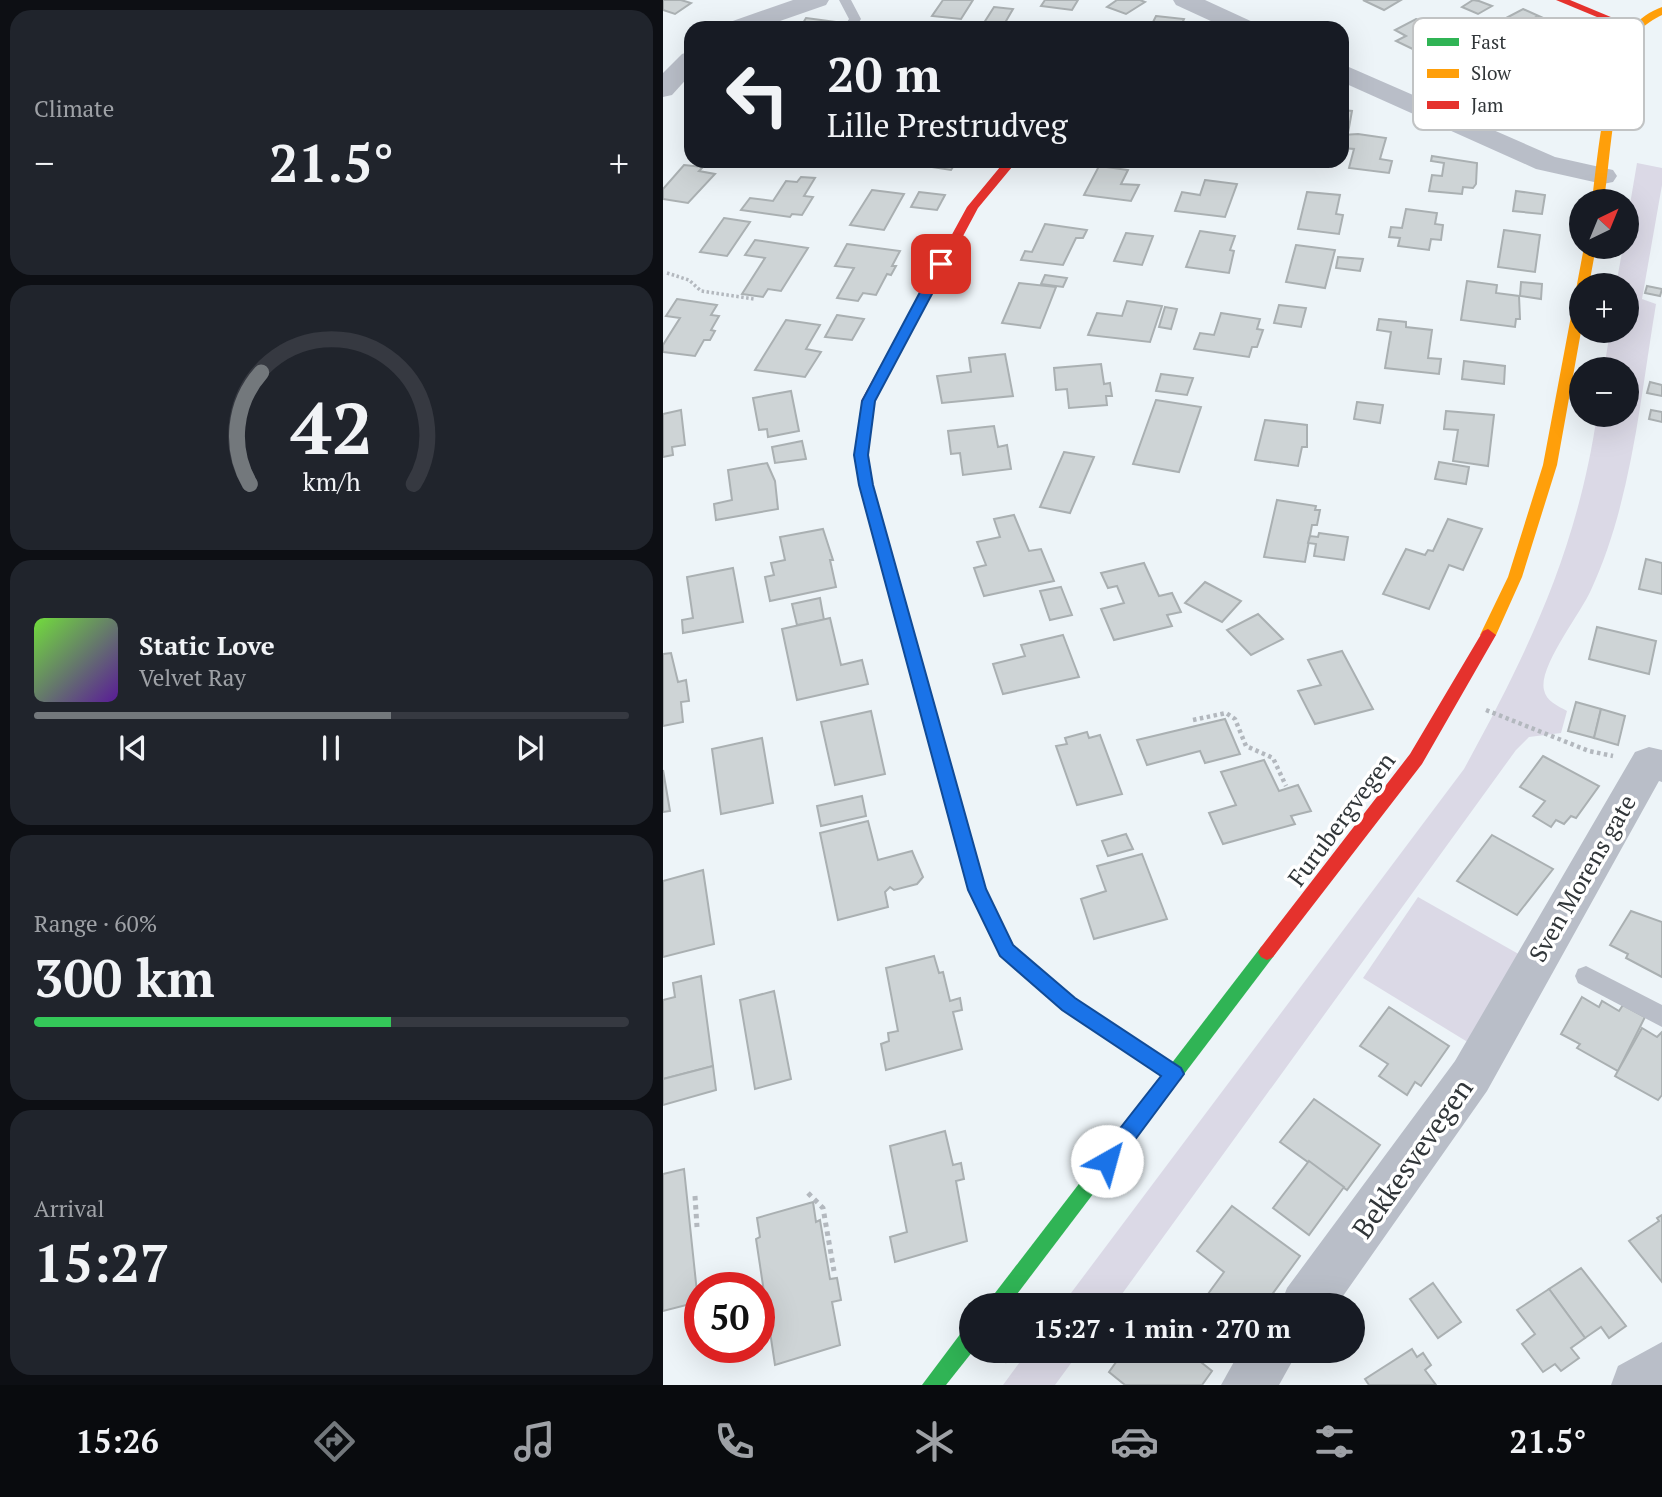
<!DOCTYPE html>
<meta charset="utf-8">
<style>
body{margin:0;font-family:"PT Serif",serif;background:#20242c;color:#f1f3f6;height:100vh;display:flex;flex-direction:column;font-size:26px;white-space:nowrap}
*{box-sizing:border-box;margin:0}
p{font-size:23px;color:#9ea1a6}
.icon{flex:none;width:38px;height:38px;fill:none;stroke:currentColor;stroke-width:2;stroke-linecap:round;stroke-linejoin:round}
.map{position:relative;flex:1;overflow:hidden}
.panel{display:flex;flex-direction:column;gap:10px;padding:10px;background:#0d0f14;width:663px}
.panel>*{flex:none}
.guide{position:absolute;left:21px;top:21px;width:665px;height:147px;border-radius:21px;box-shadow:0 7px 28px #0002;background:#171b24;color:#f1f3f6;overflow:hidden}
.needle{width:46px;rotate:43deg}
.buttons{position:absolute;left:906px;top:189px;display:grid;gap:14px}
.buttons a{display:grid;place-items:center;width:70px;height:70px;border-radius:50%;background:#171b24;box-shadow:0 7px 28px #0002;font-size:35px}
.speed{position:absolute;left:21px;top:1272px;display:flex;gap:14px;font-size:35px;font-weight:700;text-align:center}
.speed>*{display:grid;place-content:center;width:91px;height:91px;border-radius:50%;background:#171b24;box-shadow:0 7px 28px #0002;line-height:1}
.speed .limit{border:10px solid #d22;background:#fff;color:#111}
.pin{position:absolute;display:grid;place-items:center;width:60px;height:60px;color:#fff;margin:-30px;border-radius:14px;box-shadow:0 4px 10px #0006}
.me{position:absolute;width:77px;margin:-38px;rotate:38deg;stroke-linejoin:round;filter:drop-shadow(0 0 5px #0008)}
.turn{display:flex;align-items:center;gap:24px;height:147px;padding:0 28px;font-size:32px}
.turn .icon{width:91px;height:91px;stroke-width:2.5}
.turn b{display:block;font-size:49px;line-height:60px}
.big{font-size:52px;font-weight:600;line-height:1.1}
.panel .tile{flex:1;display:flex;flex-direction:column;justify-content:center;gap:10px;min-width:0;padding:0 24px;border-radius:21px;background:#20242c}
.panel .dial{align-items:center;gap:0}
.dial svg{height:182px;overflow:visible;fill:none;stroke:#363941;stroke-width:7;stroke-linecap:round;text-anchor:middle}
.dial text{fill:#f1f3f6;stroke:none}
.song{display:flex;align-items:center;gap:21px}
.cover{width:84px;height:84px;border-radius:10px;background:linear-gradient(135deg,hsl(100 70% 55%),hsl(270 70% 35%))}
.played{height:7px;border-radius:4px;background:linear-gradient(90deg,#73787c 60%,#363941 60%)}
.keys{display:flex;justify-content:space-around;direction:ltr}
.heat{display:flex;justify-content:space-between;align-items:center;font-size:38px;direction:ltr}
.charge{height:10px;border-radius:5px;background:linear-gradient(90deg,#34c759 60%,#363941 0)}
.trip{position:absolute;left:296px;top:1293px;width:406px;height:70px;border-radius:35px;background:#171b24;box-shadow:0 7px 28px #0002;font-weight:600;line-height:70px;text-align:center}
.tabs{display:flex;height:112px;justify-content:space-around;align-items:center;background:#090b0e;color:#9ea1a6}
.tabs .icon{width:49px;height:49px}
.tabs .selected{color:#73787c}
.tabs b{font-size:32px;color:#f1f3f6}
main{display:flex;flex:1;min-height:0}
.map>svg:first-child{display:block}
.green{fill:#dbd9e6}
.building{fill:#ced4d6;stroke:#aab0b2;stroke-width:2}
.lines{fill:none;stroke-linecap:round;stroke-linejoin:round}
.path-far2{stroke:#b3b8be;stroke-width:3.5;stroke-dasharray:2.5 2.5;stroke-linecap:butt}
.path-far1{stroke:#b3b8be;stroke-width:4.5;stroke-dasharray:3.5 3.5;stroke-linecap:butt}
.path{stroke:#b3b8be;stroke-width:5;stroke-dasharray:4.5 4.5;stroke-linecap:butt}
.lane{fill:#b9bec8;fill-rule:evenodd}
.street{fill:#b9bec8;fill-rule:evenodd}
.fast{fill:#30b455;fill-rule:evenodd}
.slow{fill:#ff9f0a;fill-rule:evenodd}
.jam{fill:#e5322d;fill-rule:evenodd}
.route{fill:#1a73e8;stroke:#114b97;stroke-width:2}
.labels{text-anchor:middle;dominant-baseline:central;stroke-width:7;stroke-linejoin:round;paint-order:stroke}
.street-label{font-size:24px;fill:#313639;stroke:#fff}
.near-street-label{font-size:28px;fill:#313639;stroke:#fff}
.key{fill:#fff;stroke:#c1c3c4;stroke-width:2}
.key-label{font-size:19px;fill:#313639}
</style>
<main>
<section class="panel">
<div class="tile"><p>Climate</p>
<div class="heat"><a>−</a><b class="big">21.5°</b><a>+</a></div>
</div>
<div class="tile dial"><svg viewBox="0 0 100 80">
<path d="M14 69A42 42 0 1 1 86 69"/>
<path d="M14 69A42 42 0 0 1 19 20" stroke="#73787c"/>
<text x="50" y="56" font-size="32" font-weight="700">42</text>
<text x="50" y="72" font-size="11">km/h</text>
</svg></div>
<div class="tile">
<div class="song"><i class="cover"></i><div><b>Static Love</b><p>Velvet Ray</p></div></div>
<div class="played"></div>
<div class="keys"><svg class="icon" aria-label="previous" viewBox="0 0 24 24"><path d="M18 5L8 12l10 7zM5 5v14"/></svg><svg class="icon" aria-label="pause" viewBox="0 0 24 24"><path d="M8 5v14M16 5v14"/></svg><svg class="icon" aria-label="next" viewBox="0 0 24 24"><path d="M6 5l10 7-10 7zM19 5v14"/></svg></div>
</div>
<div class="tile"><p>Range · 60%</p><b class="big">300 km</b><div class="charge"></div></div>
<div class="tile"><p>Arrival</p><b class="big">15:27</b></div>
</section>
<div class="map">
<svg width="999" height="1385" viewBox="0 0 999 1385">
<rect width="100%" height="100%" fill="#edf4f8"/>
<g class="green">
<path d="M974,163L999,168V185L979,299L993,304C977,399 969,501 928,590C918,613 875,667 881,690C883,701 895,706 904,711L898,733L866,737L853,750L451,1305H399L801,769C866,650 914,550 934,415H964V369H941L947,331H964V285H953L960,247H964V222Z"/>
<path d="M755,897L866,960L816,1049L700,978Z"/>
<path d="M365,1351H417L392,1385H340Z"/>
</g>
<g class="building">
<path d="M0,0H18L28,3L12,14L0,10Z"/>
<path d="M280,0H310L298,19L269,16Z"/>
<path d="M382,0H415L409,10L378,6Z"/>
<path d="M454,0H477L482,2L463,14L444,7Z"/>
<path d="M700,0H738L721,10Z"/>
<path d="M810,0L816,1L829,6L815,14L799,7Z"/>
<path d="M331,7L350,9L339,28L319,26Z"/>
<path d="M860,9L878,17L861,24L845,17Z"/>
<path d="M493,16L521,19L517,28H487Z"/>
<path d="M873,17L885,20L900,26L874,41L850,30Z"/>
<path d="M143,18L173,22L168,28H128H137Z"/>
<path d="M753,19L787,34L756,52L733,41L743,36L732,30Z"/>
<path d="M679,110L689,111L685,133L679,132Z"/>
<path d="M695,134L723,138L717,159L729,161L726,173L686,168L691,149L679,148V135Z"/>
<path d="M769,156L814,163L813,184L810,188L800,187L799,194L766,191L769,175L779,176L781,163L768,161Z"/>
<path d="M259,161H294L288,170L256,165Z"/>
<path d="M21,165L40,167L36,171L52,174L25,203L0,199V189Z"/>
<path d="M436,166L465,170L458,184L476,185L468,201L421,195Z"/>
<path d="M138,177L152,178L141,196L150,197L139,215L129,214L127,217L78,210L87,198L110,201L123,181L134,182Z"/>
<path d="M542,180L574,184L562,217L512,211L519,192L537,195Z"/>
<path d="M209,190L241,194L221,230L187,225Z"/>
<path d="M853,191L882,195L879,214L850,211Z"/>
<path d="M256,192L282,195L274,210L248,207Z"/>
<path d="M644,192L677,195L673,214L680,215L676,234L635,229Z"/>
<path d="M743,209L774,213L772,224L780,225L778,240L768,239L766,250L735,246L737,238L726,237L728,227L739,228Z"/>
<path d="M61,218L87,222L64,256L37,252Z"/>
<path d="M382,224L424,230L420,238H413L400,265L358,260L362,251L369,252Z"/>
<path d="M841,230L877,235L872,272L835,267Z"/>
<path d="M537,231L572,236L567,250L571,251L566,273L523,267Z"/>
<path d="M463,233L490,236L479,265L451,261Z"/>
<path d="M92,240L145,248L118,291L105,289L100,297L79,294L102,258L82,255Z"/>
<path d="M184,244L237,251L229,266H233L228,275L224,274L213,295L200,293L195,301L174,298L191,268L172,266Z"/>
<path d="M633,245L672,250L662,288L623,282Z"/>
<path d="M675,257L700,259L697,271L673,268Z"/>
<path d="M382,275L404,278L400,287L378,284Z"/>
<path d="M804,281L834,285L833,293L856,296L857,319H853L852,327L798,320Z"/>
<path d="M858,282L879,284L878,299L857,296Z"/>
<path d="M356,283L393,287L377,328L339,323Z"/>
<path d="M984,286L999,289L997,296L982,293Z"/>
<path d="M14,299L54,305L48,315L56,316L48,330L52,331L47,340H41L32,356L0,352V345L17,318L3,316Z"/>
<path d="M464,301L499,306L487,342L425,335L434,313L459,316Z"/>
<path d="M616,305L643,308L638,327L611,323Z"/>
<path d="M502,307L514,309L508,329L496,327Z"/>
<path d="M558,313L597,319L594,329L600,330L594,347H589L586,357L531,349L537,333L551,335Z"/>
<path d="M174,315L201,319L189,340L162,337Z"/>
<path d="M716,319L743,322V327L769,330L765,358L778,359L776,374L722,368L728,332L714,330Z"/>
<path d="M123,320L157,325L143,349L158,352L142,377L92,370Z"/>
<path d="M342,354L350,396L279,403L274,376L308,372L306,358Z"/>
<path d="M801,361L842,366L841,384L799,379Z"/>
<path d="M438,364L441,384L447,383L449,396H443L444,405L406,408L404,389L393,390L391,368Z"/>
<path d="M498,374L530,378L524,395L493,391Z"/>
<path d="M987,382L999,385V396L984,393Z"/>
<path d="M128,391L136,431L105,437L104,429L96,430L90,398Z"/>
<path d="M493,400L538,407L516,472L470,464Z"/>
<path d="M694,402L720,405L717,423L691,419Z"/>
<path d="M18,410L22,445L9,447L10,455L0,457V414Z"/>
<path d="M988,410L999,412V422L986,419Z"/>
<path d="M783,411L831,415L825,466L790,461L795,430L781,429Z"/>
<path d="M602,420L644,425V447H639L635,466L592,460Z"/>
<path d="M331,426L335,447L344,445L348,469L300,475L297,453L288,454L285,431Z"/>
<path d="M139,441L143,459L112,463L109,447Z"/>
<path d="M401,452L431,457L407,513L377,507Z"/>
<path d="M776,462L806,467L803,484L772,479Z"/>
<path d="M104,463L112,481L115,509L53,520L51,504L69,500L65,470Z"/>
<path d="M614,500L653,506L652,510H657L654,525H649L642,562L601,557Z"/>
<path d="M351,515L366,551L378,549L391,581L321,596L311,568L323,565L314,542L337,537L331,519Z"/>
<path d="M785,519L819,529L800,570L786,565L766,609L720,594L743,549L762,555L765,550L770,551Z"/>
<path d="M160,529L170,560H167L173,587L107,601L102,577L111,575L108,563L122,560L117,537Z"/>
<path d="M656,533L685,537L681,560L651,556L653,544L645,543L647,536L655,537Z"/>
<path d="M983,559L999,563V594L976,589Z"/>
<path d="M481,563L496,596L509,593L518,612L504,615L509,626L451,640L438,609L461,603L454,586L445,588L438,573Z"/>
<path d="M70,568L80,622L20,633L19,620L30,618L24,577Z"/>
<path d="M542,582L578,601L559,622L522,603Z"/>
<path d="M398,587L409,615L387,620L377,591Z"/>
<path d="M157,598L161,620L134,625L129,604Z"/>
<path d="M595,614L620,639L588,655L564,630Z"/>
<path d="M167,618L178,665L199,660L205,684L134,700L119,629Z"/>
<path d="M934,627L993,641L986,674L926,659Z"/>
<path d="M400,635L416,677L340,694L330,664L362,656L358,645Z"/>
<path d="M679,651L710,709L652,724L635,691L658,685L645,660Z"/>
<path d="M8,653L15,682L23,680L26,701L18,702L20,722L0,726V654Z"/>
<path d="M913,702L938,709L931,738L905,731Z"/>
<path d="M938,709L962,716L955,745L931,738Z"/>
<path d="M208,711L222,774L172,785L158,722Z"/>
<path d="M562,719L577,754L542,763L537,751L484,765L474,740Z"/>
<path d="M424,732L426,738L437,735L459,794L414,805L393,746L404,744L402,738Z"/>
<path d="M99,738L110,803L58,814L49,749Z"/>
<path d="M880,756L936,786L913,818L908,816L901,824L893,820L888,827L870,816L882,801L857,787Z"/>
<path d="M601,760L616,791L635,785L648,811L628,816L632,824L560,844L546,813L573,805L558,772Z"/>
<path d="M0,770L7,811L0,812Z"/>
<path d="M199,796L203,816L158,826L154,806Z"/>
<path d="M205,821L215,860L249,851L260,877L254,884L231,890L227,887L222,892L225,907L175,920L157,833Z"/>
<path d="M463,834L470,849L445,856L439,841Z"/>
<path d="M829,835L890,869L854,915L794,881Z"/>
<path d="M479,854L504,919L431,939L418,899L443,891L434,866Z"/>
<path d="M40,870L51,944L0,957V881Z"/>
<path d="M968,911L999,922V977L963,958L965,954L947,945Z"/>
<path d="M271,956L276,973L280,972L287,1001L297,998L299,1010L290,1012L299,1049L223,1070L218,1044L226,1041L225,1033L235,1031L223,968Z"/>
<path d="M38,976L50,1066L0,1079V1000L12,997L10,983Z"/>
<path d="M111,991L128,1079L92,1089L77,1000Z"/>
<path d="M919,997L936,1007L939,1001L956,1011L960,1005L982,1017L955,1071L914,1048L917,1044L898,1034Z"/>
<path d="M726,1007L786,1046L758,1086L752,1082L744,1095L716,1076L725,1064L697,1046Z"/>
<path d="M979,1028L994,1037L999,1032V1095L995,1100L952,1076Z"/>
<path d="M50,1066L53,1090L0,1105V1079Z"/>
<path d="M651,1099L717,1145L684,1190L617,1142Z"/>
<path d="M282,1131L290,1165L298,1163L301,1179L293,1181L304,1241L232,1262L227,1237L244,1232L227,1146Z"/>
<path d="M646,1161L681,1187L646,1235L610,1208Z"/>
<path d="M21,1169L35,1302L0,1311V1174Z"/>
<path d="M150,1202L153,1222L157,1220L167,1279L174,1278L178,1300L169,1302L177,1345L112,1365L93,1239L97,1237L94,1218Z"/>
<path d="M569,1206L637,1256L605,1300L609,1306L537,1305L561,1272L534,1251Z"/>
<path d="M999,1215V1282L966,1241L996,1221L994,1218Z"/>
<path d="M918,1268L963,1326L946,1338L938,1327L922,1338L886,1289Z"/>
<path d="M770,1283L798,1322L775,1338L747,1299Z"/>
<path d="M886,1289L922,1338L908,1348L916,1358L898,1371L892,1364L880,1372L859,1344L872,1334L854,1310Z"/>
<path d="M749,1349L754,1357L760,1353L768,1365L762,1370L773,1385H706L702,1379Z"/>
<path d="M461,1351H524L549,1371L539,1385H462L446,1372Z"/>
</g>
<g class="lines">
<path class="path-far2" d="M4,273L26,280L38,291L91,299"/>
<g class="path-far1">
<path d="M823,710L926,751L950,756"/>
<path d="M530,720L563,713L572,719L583,746L610,758L623,786"/>
</g>
<g class="path">
<path d="M145,1193L160,1208L171,1271"/>
<path d="M32,1196L34,1227"/>
<path d="M341,1362L349,1351"/>
</g>
<g class="lane">
<path d="M176,0H188L198,19L192,28H180L186,19Z"/>
<path d="M923,966L999,1005V1027L915,983L912,976L915,969Z"/>
</g>
<g class="street">
<path d="M130,0H166L163,5L97,28H60L64,23Z"/>
<path d="M510,0H542L592,23L596,28H563L513,5Z"/>
<path d="M28,51V74L9,95L0,97V73L19,54Z"/>
<path d="M679,64L892,157L950,170L954,176L950,182L940,184L873,169L679,82Z"/>
<path d="M986,747L999,750V782L996,781L824,1091L673,1306H617L624,1288L792,1061L972,752Z"/>
<path d="M999,1342V1385H948L955,1366Z"/>
<path d="M577,1351H635L616,1385H558Z"/>
</g>
<g class="fast">
<path d="M204,408L211,412L205,455L210,485L280,735L278,739H266L264,735L196,485L191,455L197,412Z"/>
<path d="M604,944L610,947L613,952L610,957L345,1306H322L598,947Z"/>
<path d="M308,1325L310,1351L283,1385H259L301,1329Z"/>
</g>
<g class="slow">
<path d="M999,7V15C991,19 982,24 977,31C951,71 948,153 941,201H929C935,153 942,70 969,29C975,19 988,11 999,7Z"/>
<path d="M921,247H933L926,285H919V326L894,465L859,577L833,635L825,641L817,635L845,577L880,465Z"/>
<path d="M272,729L278,731L280,735L323,889L350,946L412,998L518,1068L520,1074L518,1080L511,1083L504,1080L400,1010L338,956L305,889L264,735L266,731Z"/>
</g>
<g class="jam">
<path d="M893,0H907L979,30L970,32Z"/>
<path d="M342,161H354L315,208L212,401L209,415H199L198,401L304,207Z"/>
<path d="M825,629L833,635L759,764L610,957L604,960L598,957L595,952L598,947L747,754L820,631Z"/>
</g>
</g>
<path class="route" d="M278,260L285,264L212,401L205,455L210,485L323,889L350,945L412,998L518,1068L521,1074L451,1168L444,1171L437,1168L434,1161L437,1154L498,1076L399,1010L337,956L305,890L196,485L191,455L199,401L272,264Z"/>
<g class="labels">
<g class="street-label">
<text transform="translate(678 819) rotate(-53)">Furubergvegen</text>
<text transform="translate(919 878) rotate(-60)">Sven Morens gate</text>
</g>
<g class="near-street-label">
<text transform="translate(749 1158) rotate(-55)">Bekkesvevegen</text>
</g>
</g>
<rect x="750" y="18" width="231" height="112" rx="10" class="key"/>
<rect x="764" y="38" width="32" height="8" fill="#30b455"/>
<rect x="764" y="69" width="32" height="9" fill="#ff9f0a"/>
<rect x="764" y="101" width="32" height="8" fill="#e5322d"/>
<g class="key-label">
<text x="808" y="49">Fast</text>
<text x="808" y="80">Slow</text>
<text x="808" y="112">Jam</text>
</g>
</svg>
<div class="buttons">
<a><svg class="needle" viewBox="-14 -14 28 28"><path d="M0-13l5 13h-10z" fill="#e53935"/><path d="M0 13l5-13h-10z" fill="#9ea1a6"/></svg></a>
<a>+</a>
<a>−</a>
</div>
<div class="speed"><div class="limit">50</div></div>
<div class="pin" style="left:278px;top:264px;background:#d93025"><svg class="icon" aria-label="arrive" viewBox="0 0 24 24"><path d="M6 21V4h12l-3 4 3 4H6"/></svg></div>
<svg class="me" style="left:444px;top:1161px" viewBox="-20 -20 40 40"><circle r="19" fill="#fff"/><path d="M0-13L10 11 0 6-10 11z" fill="#1a73e8"/></svg>
<div class="trip">15:27 · 1 min · 270 m</div>
<div class="guide">
<div class="turn"><svg class="icon" aria-label="left" viewBox="0 0 24 24"><path d="M17 20v-9H6M10 6l-5 5 5 5"/></svg><div><b>20 m</b>Lille Prestrudveg</div></div>
</div>
</div>
</main>
<nav class="tabs">
<b>15:26</b>
<svg class="icon selected" aria-label="directions" viewBox="0 0 24 24"><path d="M12 3l9 9-9 9-9-9zM9 14v-3h6M13 9l2 2-2 2"/></svg>
<svg class="icon" aria-label="music" viewBox="0 0 24 24"><path d="M9 18V5l10-2v13"/><circle cx="6" cy="18" r="3"/><circle cx="16" cy="16" r="3"/></svg>
<svg class="icon" aria-label="phone" viewBox="0 0 24 24"><path d="M5 4h4l2 5-3 2q2 4 5 5l2-3 5 2v4C11 20 4 13 5 4z"/></svg>
<svg class="icon" aria-label="climate" viewBox="0 0 24 24"><path d="M12 3v18M4 7l16 10M4 17L20 7"/></svg>
<svg class="icon" aria-label="car" viewBox="0 0 24 24"><path d="M5 17H2v-5l4-1 3-4h7l3 4 3 1v5h-3M9 17h6M6 11h13"/><circle cx="7" cy="17" r="2"/><circle cx="17" cy="17" r="2"/></svg>
<svg class="icon" aria-label="filters" viewBox="0 0 24 24"><path d="M4 7h16M4 17h16"/><circle cx="9" cy="7" r="2"/><circle cx="15" cy="17" r="2"/></svg>
<b>21.5°</b>
</nav>
